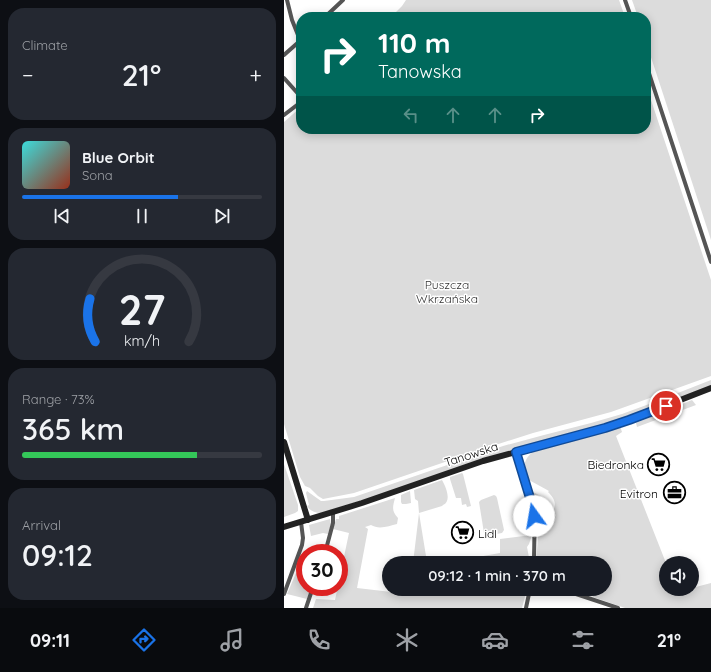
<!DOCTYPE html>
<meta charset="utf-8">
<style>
body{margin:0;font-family:Quicksand,sans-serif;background:#242831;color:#f1f3f6;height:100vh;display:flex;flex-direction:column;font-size:15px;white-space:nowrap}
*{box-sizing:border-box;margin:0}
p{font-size:13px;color:#9ea1a6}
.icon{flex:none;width:22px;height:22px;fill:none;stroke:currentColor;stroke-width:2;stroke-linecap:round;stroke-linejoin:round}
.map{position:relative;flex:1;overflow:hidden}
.panel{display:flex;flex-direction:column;gap:8px;padding:8px;background:#0d0f14;width:284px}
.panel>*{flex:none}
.top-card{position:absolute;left:12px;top:12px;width:355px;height:122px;border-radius:16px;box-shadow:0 2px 10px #0003;background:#00695c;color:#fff;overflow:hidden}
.fabs{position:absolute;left:375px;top:556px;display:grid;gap:8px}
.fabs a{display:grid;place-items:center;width:40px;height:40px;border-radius:50%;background:#171b24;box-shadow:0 2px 10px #0003;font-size:20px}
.speed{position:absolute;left:12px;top:544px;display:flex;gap:8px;font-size:20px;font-weight:700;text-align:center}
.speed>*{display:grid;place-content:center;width:52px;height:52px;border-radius:50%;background:#171b24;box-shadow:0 2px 10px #0003;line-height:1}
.speed .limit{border:6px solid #d22;background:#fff;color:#111}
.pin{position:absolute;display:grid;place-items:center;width:34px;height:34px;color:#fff;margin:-17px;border:2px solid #fff;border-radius:50%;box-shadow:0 1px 4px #0007}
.me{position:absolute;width:44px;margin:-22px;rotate:347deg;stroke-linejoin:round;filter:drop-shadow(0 0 3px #0008)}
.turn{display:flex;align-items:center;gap:14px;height:84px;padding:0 16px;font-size:18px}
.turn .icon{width:52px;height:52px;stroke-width:2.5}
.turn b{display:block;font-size:28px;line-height:34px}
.lanes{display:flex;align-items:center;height:38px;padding:0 16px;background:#0003;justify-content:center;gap:20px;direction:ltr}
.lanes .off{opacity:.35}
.big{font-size:30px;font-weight:600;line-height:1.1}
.panel .card{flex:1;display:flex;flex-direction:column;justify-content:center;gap:6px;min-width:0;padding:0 14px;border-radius:16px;background:#242831}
.panel .dial{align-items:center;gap:0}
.dial svg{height:104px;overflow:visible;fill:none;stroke:#363941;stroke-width:7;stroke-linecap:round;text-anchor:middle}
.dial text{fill:#f1f3f6;stroke:none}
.song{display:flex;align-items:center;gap:12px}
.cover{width:48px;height:48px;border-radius:6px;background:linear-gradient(135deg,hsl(180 70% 55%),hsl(10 70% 35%))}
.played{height:4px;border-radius:2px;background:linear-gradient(90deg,#1a73e8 65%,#363941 65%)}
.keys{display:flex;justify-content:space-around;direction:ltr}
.heat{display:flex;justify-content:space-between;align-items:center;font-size:22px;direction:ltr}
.charge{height:6px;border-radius:3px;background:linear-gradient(90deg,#34c759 73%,#363941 0)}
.trip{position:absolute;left:98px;top:556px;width:230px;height:40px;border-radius:20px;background:#171b24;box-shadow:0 2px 10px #0003;font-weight:600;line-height:40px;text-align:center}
.tabs{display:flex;height:64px;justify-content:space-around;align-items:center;background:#090b0e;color:#9ea1a6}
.tabs .icon{width:28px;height:28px}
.tabs .selected{color:#1a73e8}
.tabs b{font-size:18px;color:#f1f3f6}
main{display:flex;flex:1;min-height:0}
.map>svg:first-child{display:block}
.green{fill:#dcdcdc}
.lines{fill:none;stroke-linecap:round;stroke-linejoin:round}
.street{stroke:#555;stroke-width:4}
.secondary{stroke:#222;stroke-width:6}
.route-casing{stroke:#114b97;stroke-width:10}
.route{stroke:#1a73e8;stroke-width:7}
.labels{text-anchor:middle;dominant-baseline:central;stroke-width:3;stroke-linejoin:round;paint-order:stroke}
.park-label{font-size:12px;fill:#333;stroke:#fff}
.street-label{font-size:12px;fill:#000;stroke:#fff}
.poi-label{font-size:12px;fill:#000;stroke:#fff;text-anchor:end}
</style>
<main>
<section class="panel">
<div class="card"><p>Climate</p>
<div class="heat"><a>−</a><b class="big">21°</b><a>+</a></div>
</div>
<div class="card">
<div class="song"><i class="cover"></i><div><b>Blue Orbit</b><p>Sona</p></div></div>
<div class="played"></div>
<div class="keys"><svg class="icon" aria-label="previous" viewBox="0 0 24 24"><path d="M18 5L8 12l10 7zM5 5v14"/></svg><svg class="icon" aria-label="pause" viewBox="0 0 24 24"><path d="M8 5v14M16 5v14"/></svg><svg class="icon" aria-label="next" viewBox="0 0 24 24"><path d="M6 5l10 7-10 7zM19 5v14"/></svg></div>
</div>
<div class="card dial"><svg viewBox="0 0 100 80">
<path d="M14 69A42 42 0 1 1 86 69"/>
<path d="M14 69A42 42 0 0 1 10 36" stroke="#1a73e8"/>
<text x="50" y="56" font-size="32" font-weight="700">27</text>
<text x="50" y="72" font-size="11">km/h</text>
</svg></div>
<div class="card"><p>Range · 73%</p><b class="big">365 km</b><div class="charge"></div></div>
<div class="card"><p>Arrival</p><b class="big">09:12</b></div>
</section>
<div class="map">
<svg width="427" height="608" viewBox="0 0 427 608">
<rect width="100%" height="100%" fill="#fff"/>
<g class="green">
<path d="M122,0H335L341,17H107L118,6Z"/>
<path d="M348,0H427V240L362,42V17H354Z"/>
<path d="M362,85L427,280V376L327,412L249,433L202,448L70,493L39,499L34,496L26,488L21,486L16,477L0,424V122L17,107V129H362Z"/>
<path d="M427,380V386L358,414L37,513C31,513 26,511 23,506L25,505L22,493L23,491L37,501H40L70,497L172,462L219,446L260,435L307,423L338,414L376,400Z"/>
<path d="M408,400L412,405L353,427L352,423Z"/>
<path d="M336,426L338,432L332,436L382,563V589H393V591L408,589V588L427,583V608H341L309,597L310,593L308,592L309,589H321V563H252L254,537L253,521L254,518H256L258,521C264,520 268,517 271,512L269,511C273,503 270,498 264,492L265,491L245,480C238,470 239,459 249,452Z"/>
<path d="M0,464L14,505V511L11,513L0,517Z"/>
<path d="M178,473L179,474L187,506L183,507L182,504L178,505L177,498H172L166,479V477Z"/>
<path d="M158,480C162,487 168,501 159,505L158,506L135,513L142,556L156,563H129L135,513L134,501L131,499L130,490Z"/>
<path d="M126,491L127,503L122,504H118L117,502V495Z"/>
<path d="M248,492C269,498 259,517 251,510C249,508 247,498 247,494Z"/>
<path d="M210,495L212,496L213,498L220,530L218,533L201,536L200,533L195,502L197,500Z"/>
<path d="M111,498C109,506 107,511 114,518L113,524C105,526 95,530 87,525L81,527L84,529L73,588L116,593L117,589H126L135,591V589H243L238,608H29L32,599L51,600C56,578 60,556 65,533L49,529L52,519H55V516Z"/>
<path d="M46,519L47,524L44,534L39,533L27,536L25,525Z"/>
<path d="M248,535L245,544L243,547L246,563H160L216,553V539Z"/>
<path d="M12,573L21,577V587H27L23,599L3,594Z"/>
</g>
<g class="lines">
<g class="street">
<path d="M3,0L8,20L16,40"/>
<path d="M341,0L347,17"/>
<path d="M41,17L59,0"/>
<path d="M0,55L17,40"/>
<path d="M362,64L427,262"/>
<path d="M0,78L17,97"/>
<path d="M0,115L17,102"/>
<path d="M232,451C238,473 247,495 250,517C251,532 250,548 250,563"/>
<path d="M41,553L49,523V512"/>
<path d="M277,589L334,608"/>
<path d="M0,594L18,545L19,538L17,522"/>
<path d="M22,608L29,587"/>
<path d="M242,608L246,589"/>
</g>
<g class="secondary">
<path d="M0,442L24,520"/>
<path d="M0,527L78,503L199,461L321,428L345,420L427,388"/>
</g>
</g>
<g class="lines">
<defs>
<path id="route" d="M250,516L246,498L232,452L321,428L345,420L382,406"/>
</defs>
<use href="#route" class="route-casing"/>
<use href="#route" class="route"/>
</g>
<defs>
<symbol id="supermarket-ring" viewBox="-11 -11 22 22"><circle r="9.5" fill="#fff" stroke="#000" stroke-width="1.5"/><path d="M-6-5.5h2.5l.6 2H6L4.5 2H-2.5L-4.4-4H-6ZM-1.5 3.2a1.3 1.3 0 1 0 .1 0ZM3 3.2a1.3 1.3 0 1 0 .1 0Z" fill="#000"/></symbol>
<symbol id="office-ring" viewBox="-11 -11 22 22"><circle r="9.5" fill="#fff" stroke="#000" stroke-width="1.5"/><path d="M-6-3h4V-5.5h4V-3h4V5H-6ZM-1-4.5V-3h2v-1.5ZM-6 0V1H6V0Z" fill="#000"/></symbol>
</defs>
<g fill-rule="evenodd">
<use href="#supermarket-ring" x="362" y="452" width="25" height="25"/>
<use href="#office-ring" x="378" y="480" width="25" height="25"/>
<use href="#supermarket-ring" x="166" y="520" width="25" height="25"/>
</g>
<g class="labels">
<g class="park-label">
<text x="163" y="284">Puszcza<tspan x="163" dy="14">Wkrzańska</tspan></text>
</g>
<g class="street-label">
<text transform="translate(187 454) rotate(-18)">Tanowska</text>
</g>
<g class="poi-label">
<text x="360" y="464">Biedronka</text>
<text x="374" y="493">Evitron</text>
<text x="194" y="533" text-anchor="start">Lidl</text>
</g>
</g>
</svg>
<div class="fabs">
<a><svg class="icon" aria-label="sound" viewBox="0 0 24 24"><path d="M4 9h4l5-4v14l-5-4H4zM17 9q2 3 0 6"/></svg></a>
</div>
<div class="speed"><div class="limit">30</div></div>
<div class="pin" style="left:382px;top:406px;background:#d93025"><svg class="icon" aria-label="arrive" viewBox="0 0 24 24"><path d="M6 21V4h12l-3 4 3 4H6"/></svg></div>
<svg class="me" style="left:250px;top:516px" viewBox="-20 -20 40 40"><circle r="19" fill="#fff"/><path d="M0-13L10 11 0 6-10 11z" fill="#1a73e8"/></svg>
<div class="trip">09:12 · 1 min · 370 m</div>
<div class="top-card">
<div class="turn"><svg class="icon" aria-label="right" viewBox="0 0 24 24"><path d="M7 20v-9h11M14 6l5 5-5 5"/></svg><div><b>110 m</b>Tanowska</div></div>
<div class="lanes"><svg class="icon off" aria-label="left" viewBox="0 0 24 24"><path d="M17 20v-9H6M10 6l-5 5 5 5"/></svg><svg class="icon off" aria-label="ahead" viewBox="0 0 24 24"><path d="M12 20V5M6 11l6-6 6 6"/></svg><svg class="icon off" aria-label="ahead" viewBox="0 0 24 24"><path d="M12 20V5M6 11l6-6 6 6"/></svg><svg class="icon" aria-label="right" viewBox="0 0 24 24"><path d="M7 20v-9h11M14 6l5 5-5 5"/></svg></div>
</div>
</div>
</main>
<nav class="tabs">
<b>09:11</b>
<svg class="icon selected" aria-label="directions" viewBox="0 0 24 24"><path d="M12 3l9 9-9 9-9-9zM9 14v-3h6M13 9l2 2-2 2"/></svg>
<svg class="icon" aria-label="music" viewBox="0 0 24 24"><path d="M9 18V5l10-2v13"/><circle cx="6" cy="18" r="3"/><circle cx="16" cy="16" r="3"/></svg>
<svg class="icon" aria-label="phone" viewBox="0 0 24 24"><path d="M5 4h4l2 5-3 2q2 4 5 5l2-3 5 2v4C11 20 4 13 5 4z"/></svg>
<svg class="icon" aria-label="climate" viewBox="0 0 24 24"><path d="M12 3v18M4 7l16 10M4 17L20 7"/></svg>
<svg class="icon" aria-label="car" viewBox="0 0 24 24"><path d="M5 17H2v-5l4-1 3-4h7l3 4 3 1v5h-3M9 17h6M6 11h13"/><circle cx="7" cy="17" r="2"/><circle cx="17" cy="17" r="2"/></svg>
<svg class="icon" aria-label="filters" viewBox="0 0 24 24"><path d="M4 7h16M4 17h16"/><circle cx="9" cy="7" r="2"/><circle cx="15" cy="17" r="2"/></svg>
<b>21°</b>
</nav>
